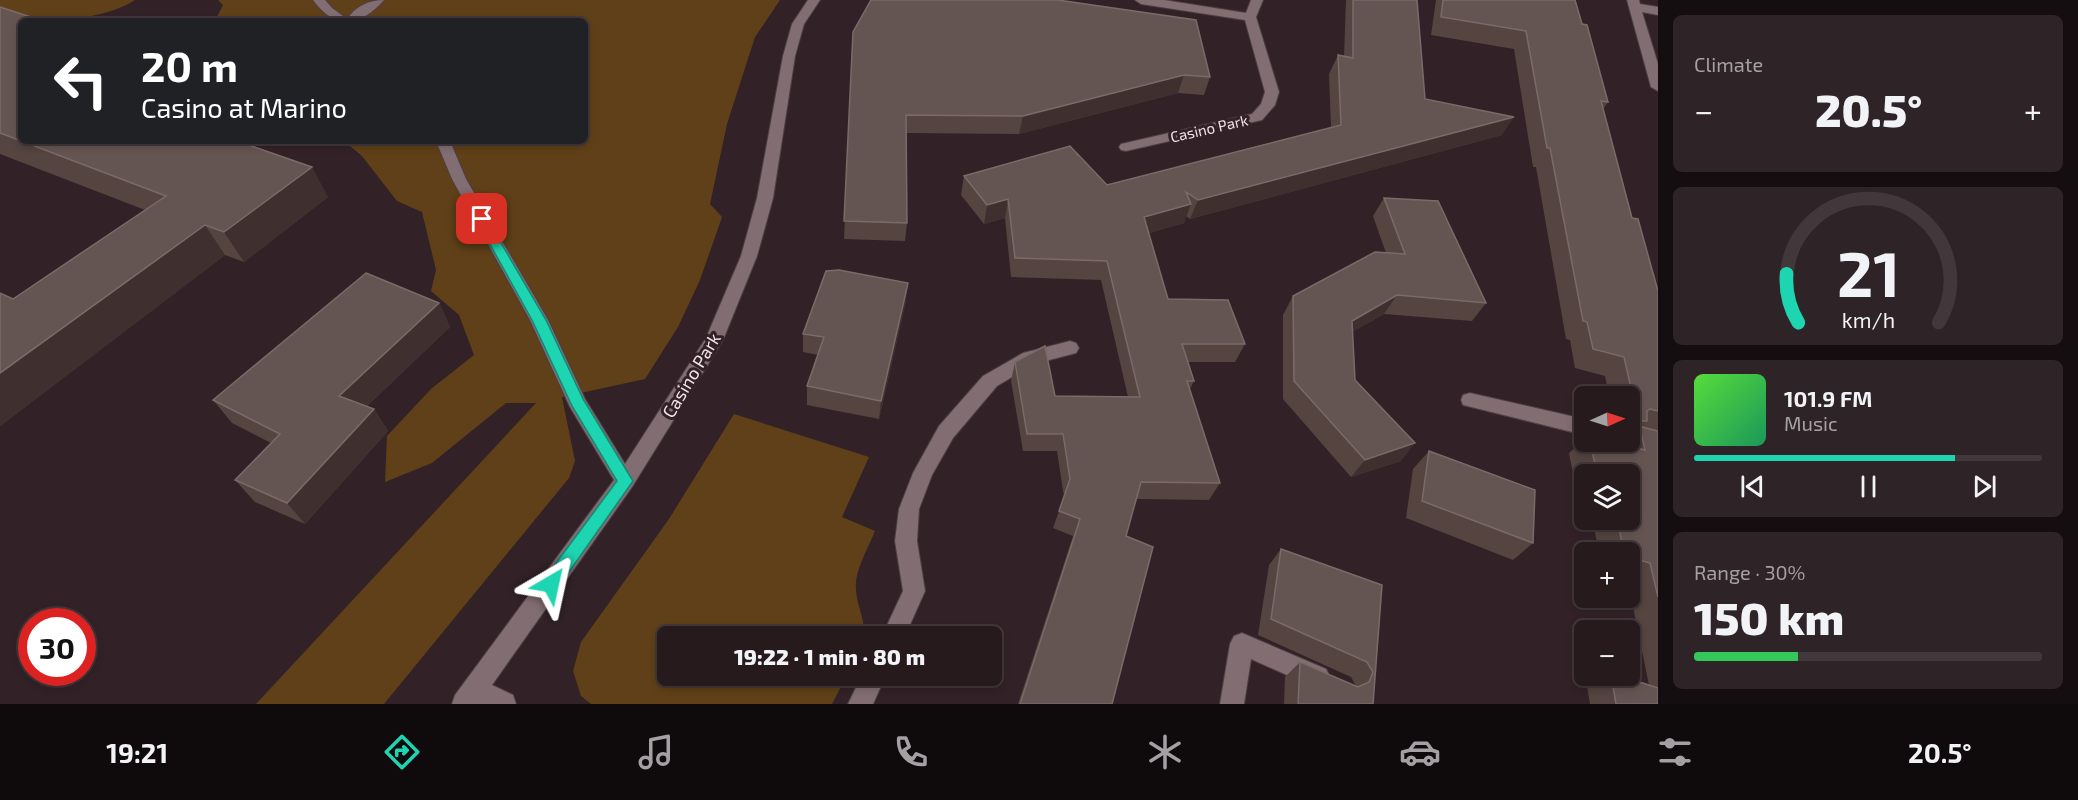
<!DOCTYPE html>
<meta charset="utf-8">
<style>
body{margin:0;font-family:"Exo 2",sans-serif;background:#2e2326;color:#f1f3f6;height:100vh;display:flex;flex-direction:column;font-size:22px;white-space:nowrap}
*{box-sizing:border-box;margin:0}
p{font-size:20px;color:#a4a1a4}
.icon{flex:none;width:33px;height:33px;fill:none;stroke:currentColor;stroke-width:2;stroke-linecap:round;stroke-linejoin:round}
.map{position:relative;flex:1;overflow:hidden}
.details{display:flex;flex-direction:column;gap:15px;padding:15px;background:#150e10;width:420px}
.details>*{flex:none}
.top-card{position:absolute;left:18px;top:18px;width:570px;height:126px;border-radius:9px;box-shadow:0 3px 9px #0003,0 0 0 2px #42383b;background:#202124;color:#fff;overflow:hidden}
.needle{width:39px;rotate:87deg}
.fabs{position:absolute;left:1574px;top:386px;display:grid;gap:12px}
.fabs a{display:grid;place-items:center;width:66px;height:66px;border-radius:9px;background:#261a1d;box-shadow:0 3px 9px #0003,0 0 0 2px #42383b;font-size:30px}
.speed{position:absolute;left:18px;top:608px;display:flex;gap:12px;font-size:30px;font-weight:700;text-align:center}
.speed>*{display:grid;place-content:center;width:78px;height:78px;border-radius:50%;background:#261a1d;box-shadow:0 3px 9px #0003,0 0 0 2px #42383b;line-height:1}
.speed .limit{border:9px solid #d22;background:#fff;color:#111}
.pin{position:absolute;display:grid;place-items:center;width:51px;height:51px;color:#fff;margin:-26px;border-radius:12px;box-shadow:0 3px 9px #0006}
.me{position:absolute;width:66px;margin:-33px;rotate:36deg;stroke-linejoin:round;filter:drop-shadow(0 0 4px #0008)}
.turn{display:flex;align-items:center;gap:21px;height:126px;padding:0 24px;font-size:27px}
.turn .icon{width:78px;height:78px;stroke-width:2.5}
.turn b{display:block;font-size:42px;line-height:51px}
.big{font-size:45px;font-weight:800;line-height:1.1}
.details .card{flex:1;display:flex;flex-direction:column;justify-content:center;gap:9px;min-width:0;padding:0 21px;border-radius:9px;background:#2e2326}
.details .dial{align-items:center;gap:0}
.dial svg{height:156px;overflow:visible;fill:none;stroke:#42383b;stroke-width:7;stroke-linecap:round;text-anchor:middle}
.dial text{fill:#f1f3f6;stroke:none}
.song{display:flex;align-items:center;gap:18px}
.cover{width:72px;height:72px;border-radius:9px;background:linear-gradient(135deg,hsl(110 70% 55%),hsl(150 70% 35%))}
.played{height:6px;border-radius:3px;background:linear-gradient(90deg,#1dd5b1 75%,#42383b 75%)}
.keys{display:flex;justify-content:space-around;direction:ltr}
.heat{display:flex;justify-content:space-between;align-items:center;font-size:33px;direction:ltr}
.charge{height:9px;border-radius:4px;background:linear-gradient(90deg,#34c759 30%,#42383b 0)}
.trip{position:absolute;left:657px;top:626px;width:345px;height:60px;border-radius:9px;background:#261a1d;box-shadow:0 3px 9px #0003,0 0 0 2px #42383b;font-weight:800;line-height:60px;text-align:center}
.dock{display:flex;height:96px;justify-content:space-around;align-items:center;background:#0f0a0c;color:#a4a1a4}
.dock .icon{width:42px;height:42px}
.dock .active{color:#1dd5b1}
.dock b{font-size:27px;color:#f1f3f6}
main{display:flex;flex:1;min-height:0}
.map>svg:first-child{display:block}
.green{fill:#5f4018}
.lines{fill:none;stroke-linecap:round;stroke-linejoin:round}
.minor-casing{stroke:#4c3f43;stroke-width:2}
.minor{fill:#816d72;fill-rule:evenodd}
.wall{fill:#554440;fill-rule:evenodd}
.shaded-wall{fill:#402f2f}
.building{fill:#655552;stroke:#7a6b69;stroke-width:1.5}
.route{fill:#1dd5b1;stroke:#138a73;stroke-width:1.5}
.labels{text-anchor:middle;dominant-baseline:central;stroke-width:6;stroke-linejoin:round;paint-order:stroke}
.far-street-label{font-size:15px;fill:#eee3e6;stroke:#322227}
.street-label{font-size:18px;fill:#eee3e6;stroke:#322227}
</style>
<main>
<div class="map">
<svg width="1658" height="704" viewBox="0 0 1658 704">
<rect width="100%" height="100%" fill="#322227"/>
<g class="green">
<path d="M0,0H135C100,22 39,24 0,17Z"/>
<path d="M218,0H780L755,37L727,124L710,204L722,217L700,280L678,327L645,379L562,397L575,461L569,478L384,704H256L536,403H506L432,463L385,482L387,436L431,389L474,355L459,315L431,291L436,270L422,212L397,201L362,156L344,141H585V21H215L223,5Z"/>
<path d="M734,414L869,457L842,517L875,531C868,549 854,571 856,590C857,607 865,618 864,636H668V675H847L832,704H591L581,696L573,671L581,642L669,519Z"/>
</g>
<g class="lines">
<defs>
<g id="minor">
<path d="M313,0H325L332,8L347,19C356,6 369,0 384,0C360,27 336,31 313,0Z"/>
<path d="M808,0H820L804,24L795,56L773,198L757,256L723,340L632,487L492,685L513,695L516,704H452L455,695L614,480L570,407L530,320L452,179L436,141H450L466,179L548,320L585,399L625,464L706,338L741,256L757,198L783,56L792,24Z"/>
<path d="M1135,0H1164L1246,13L1251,0H1263L1256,17L1279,92L1275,105L1262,120L1126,151L1121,150L1119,147L1121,144L1252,114L1261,104L1265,92L1245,20L1141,4Z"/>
<path d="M1627,0H1639L1640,4L1658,7V15L1642,12L1658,64V91L1651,87Z"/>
<path d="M1070,341L1076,343L1079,348L1076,353L1034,364L997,386L953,438L932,475L919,509L917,541L925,591L905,636H882L903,591L895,541L899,509L913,473L939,426L983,376L1023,353Z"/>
<path d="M1470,393L1584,419V435L1463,405L1461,400L1463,395Z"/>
<path d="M1242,633L1326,669L1330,677L1326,685L1318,689L1251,659L1244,704H1220L1230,644L1234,636Z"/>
<path d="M862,675H886L873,704H848Z"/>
</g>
</defs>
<use href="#minor" class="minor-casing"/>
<use href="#minor" class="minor"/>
</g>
<g class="wall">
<path d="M1346,0H1417L1425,99L1502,135L1190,219L1186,216L1184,223L1149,233L1168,299L1245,344L1235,362H1188L1194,381L1190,389L1220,483L1209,500L1136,499L1126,536L1112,704H1018L1073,536L1053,528L1064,497L1057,451H1023L1011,381L1015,362L1055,396L1128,397L1101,280L1011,277L1005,218L984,224L961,195L964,176L1107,185L1331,127L1329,74L1338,55L1344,57Z"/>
<path d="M1436,0H1575L1582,24L1608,102L1603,109L1632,218L1658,291V704H1590L1587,686L1606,675H1619L1649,685L1629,588V552H1599L1594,528L1583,525L1569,453L1584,440V441L1619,444L1618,441H1629V396H1609L1605,376L1575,368L1570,340L1566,339L1536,167H1533L1514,49L1431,35ZM1584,474H1629V519H1584Z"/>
<path d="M0,7L21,141L328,197L244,262L225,255L0,426V293L13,299L145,210L0,154Z"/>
<path d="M853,32L1210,77L1204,95L1178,93L1019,134L906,133L907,223L905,241L844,239Z"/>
<path d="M1384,198L1486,303L1472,321L1384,314L1352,332L1355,380L1401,461L1351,477L1283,399V315L1293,296L1386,253L1373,216Z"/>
<path d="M906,301L879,419L807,405V386L818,355L803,352V334Z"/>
<path d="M439,303L450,327L367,406L374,409L388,431L305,524L255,502L235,480L271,443L232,423L213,400Z"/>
<path d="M1429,451L1533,543L1513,560L1406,518L1413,469Z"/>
<path d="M1281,549L1382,585L1373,704H1284L1285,677L1300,662L1356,686L1351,677L1258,635L1269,565Z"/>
</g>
<g class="shaded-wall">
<path d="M1184,75L1178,93L1019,134L1023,116Z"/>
<path d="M1514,117L1502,135L1190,219L1198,200Z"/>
<path d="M312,167L328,197L244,262L224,232Z"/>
<path d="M1008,199L1005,218L984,224L987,205Z"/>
<path d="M1191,204L1184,223L1138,236L1144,217Z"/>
<path d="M205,225L225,255L0,426V373Z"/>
<path d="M908,283L906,301L879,419L881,401Z"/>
<path d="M1397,295L1384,314L1340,339L1352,321Z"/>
<path d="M439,303L450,327L354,418L339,396Z"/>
<path d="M374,409L388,431L305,524L287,503Z"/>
<path d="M1415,443L1401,461L1351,477L1365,460Z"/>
</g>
<g class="building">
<path d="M871,0H1058L1196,20L1210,77L1184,75L1023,116L906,115L907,223L844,221L853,32Z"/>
<path d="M1353,0H1417L1425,99L1514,117L1198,200L1186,192L1191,204L1144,217L1168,299L1228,300L1245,344H1182L1194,381H1187L1220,483L1141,482L1126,536L1153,547L1112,704H1020L1080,519L1059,511L1070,479L1063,434H1027L1015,362L1045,346L1055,396L1140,397L1107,261L1015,258L1008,199L987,205L964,176L1070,146L1107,185L1341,125L1338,55L1353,58Z"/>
<path d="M1443,0H1575L1582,24L1587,25L1608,102L1601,101L1614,150L1632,218L1638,219L1658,291V411L1650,409L1647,411V421H1640L1639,424L1642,427L1658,431V597L1650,563L1629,557V552H1624L1617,519H1629V474H1597L1590,441H1609L1645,450L1624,357L1593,349L1587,322L1583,321L1550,148H1547L1526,31L1441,17Z"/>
<path d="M0,7L43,21H21V141H237L312,167L224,232L205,225L0,373V293L13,299L166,196L0,133Z"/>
<path d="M67,17L79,21H60Z"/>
<path d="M1384,198L1438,201L1486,303L1397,295L1352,321L1355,380L1415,443L1365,460L1294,381L1293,296L1375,252L1405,254Z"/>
<path d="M839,270L908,283L881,401L807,386L824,337L803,334L826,271Z"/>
<path d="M366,273L439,303L339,396L374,409L287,503L235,480L280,434L213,400Z"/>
<path d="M1429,451L1535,490L1533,543L1422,501Z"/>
<path d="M1281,549L1382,585L1373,704H1298L1300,662L1358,687L1369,682L1373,672L1367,662L1271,619Z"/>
<path d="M1611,675H1619L1658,688V704H1616Z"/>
</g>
<path class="route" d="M482,216L487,219L546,320L583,399L633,481L557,589L551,592L545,589L542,584L545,578L617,481L572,406L532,320L476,219Z"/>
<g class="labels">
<g class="far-street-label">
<text transform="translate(1209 128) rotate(-13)">Casino Park</text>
</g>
<g class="street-label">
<text transform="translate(691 375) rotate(-59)">Casino Park</text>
</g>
</g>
</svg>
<div class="fabs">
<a><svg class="needle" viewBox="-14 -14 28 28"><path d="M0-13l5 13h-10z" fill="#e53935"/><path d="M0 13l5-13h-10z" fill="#a4a1a4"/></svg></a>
<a><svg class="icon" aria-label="layers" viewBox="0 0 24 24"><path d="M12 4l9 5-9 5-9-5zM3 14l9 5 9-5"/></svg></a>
<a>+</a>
<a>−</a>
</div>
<div class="speed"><div class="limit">30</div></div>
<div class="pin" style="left:482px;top:219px;background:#d93025"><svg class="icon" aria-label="arrive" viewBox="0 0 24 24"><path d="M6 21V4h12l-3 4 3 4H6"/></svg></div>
<svg class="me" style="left:551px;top:584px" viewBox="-20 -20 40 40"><path d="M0-17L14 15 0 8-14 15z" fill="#1dd5b1" stroke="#fff" stroke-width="4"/></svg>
<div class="trip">19:22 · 1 min · 80 m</div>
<div class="top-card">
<div class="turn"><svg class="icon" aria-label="left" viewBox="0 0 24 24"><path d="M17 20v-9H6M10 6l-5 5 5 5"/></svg><div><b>20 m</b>Casino at Marino</div></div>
</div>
</div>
<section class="details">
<div class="card"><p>Climate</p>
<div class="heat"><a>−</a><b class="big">20.5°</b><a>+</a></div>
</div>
<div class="card dial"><svg viewBox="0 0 100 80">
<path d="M14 69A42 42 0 1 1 86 69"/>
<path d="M14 69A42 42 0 0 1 8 44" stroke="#1dd5b1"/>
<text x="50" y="56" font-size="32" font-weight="700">21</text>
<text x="50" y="72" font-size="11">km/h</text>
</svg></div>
<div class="card">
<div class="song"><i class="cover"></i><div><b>101.9 FM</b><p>Music</p></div></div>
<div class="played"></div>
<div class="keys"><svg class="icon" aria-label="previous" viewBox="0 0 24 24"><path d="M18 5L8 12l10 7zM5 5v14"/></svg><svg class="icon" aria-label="pause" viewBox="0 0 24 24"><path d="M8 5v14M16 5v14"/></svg><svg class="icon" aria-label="next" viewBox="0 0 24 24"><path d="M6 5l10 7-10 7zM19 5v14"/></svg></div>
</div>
<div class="card"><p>Range · 30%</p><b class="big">150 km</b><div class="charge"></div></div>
</section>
</main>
<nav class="dock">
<b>19:21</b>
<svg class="icon active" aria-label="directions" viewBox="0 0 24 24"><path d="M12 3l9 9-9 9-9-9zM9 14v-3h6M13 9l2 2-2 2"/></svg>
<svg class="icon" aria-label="music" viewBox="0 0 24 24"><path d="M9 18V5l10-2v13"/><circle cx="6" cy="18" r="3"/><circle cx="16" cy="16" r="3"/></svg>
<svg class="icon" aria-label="phone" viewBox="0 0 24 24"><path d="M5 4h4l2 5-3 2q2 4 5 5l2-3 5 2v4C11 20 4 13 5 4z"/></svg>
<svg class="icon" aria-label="climate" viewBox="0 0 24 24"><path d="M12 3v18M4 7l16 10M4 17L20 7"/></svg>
<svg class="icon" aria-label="car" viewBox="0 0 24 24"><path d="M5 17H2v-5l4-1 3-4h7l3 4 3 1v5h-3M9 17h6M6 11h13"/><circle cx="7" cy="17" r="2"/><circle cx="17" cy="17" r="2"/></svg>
<svg class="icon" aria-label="filters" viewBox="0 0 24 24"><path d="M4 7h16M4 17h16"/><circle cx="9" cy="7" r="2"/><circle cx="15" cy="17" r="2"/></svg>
<b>20.5°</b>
</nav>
